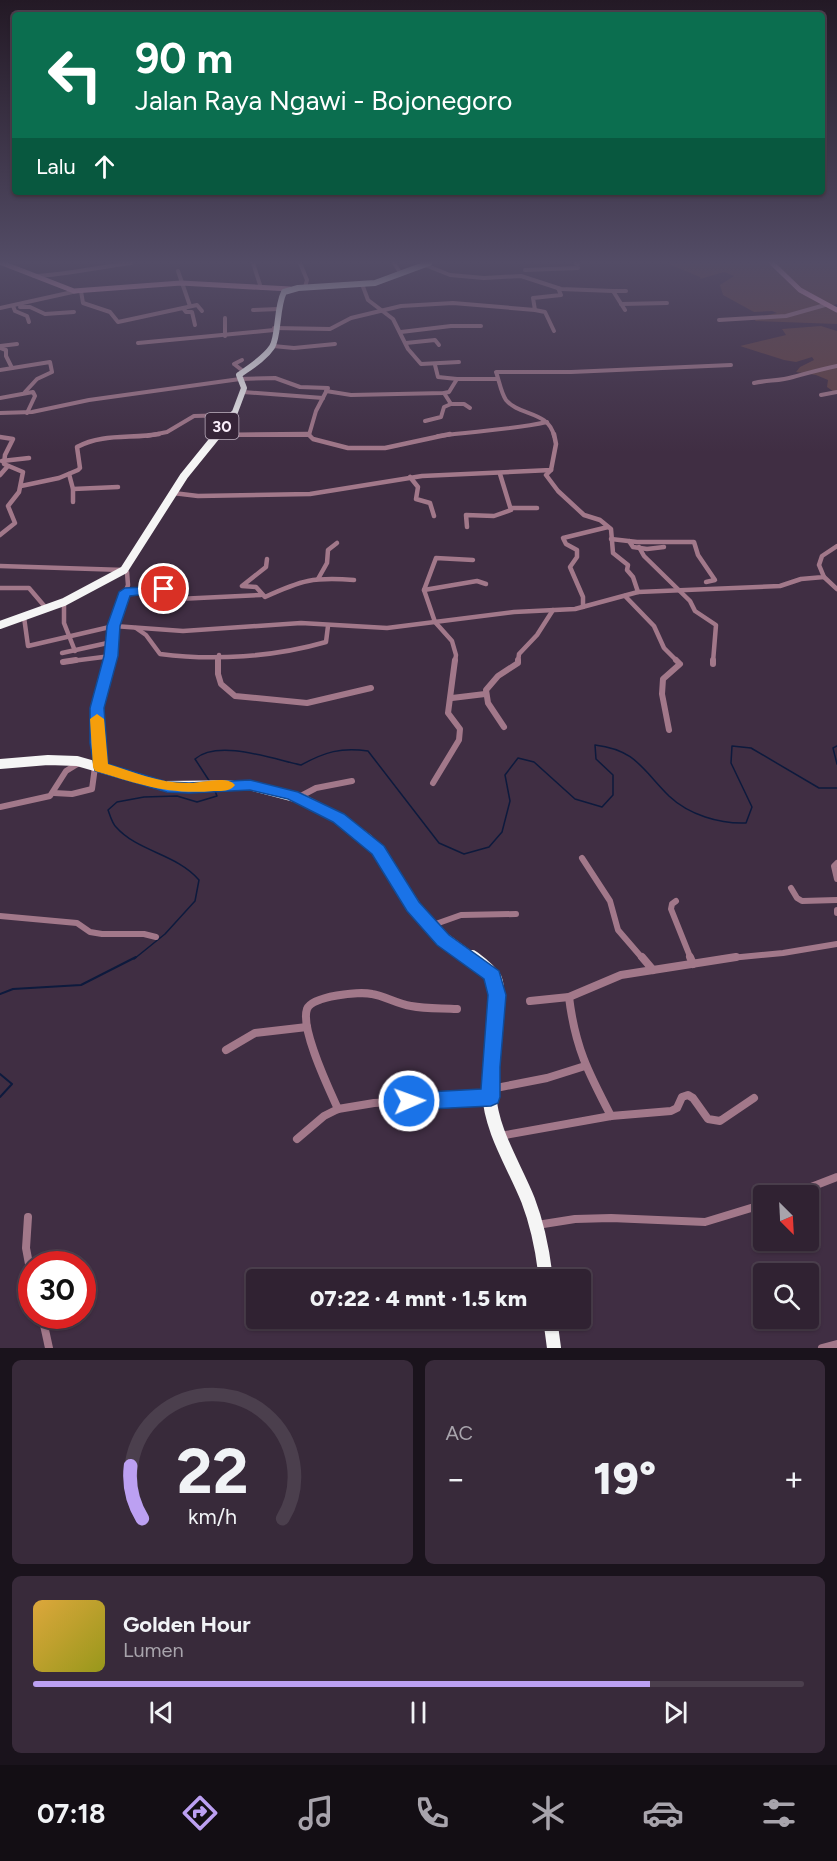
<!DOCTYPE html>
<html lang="id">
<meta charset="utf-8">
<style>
body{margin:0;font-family:Figtree,sans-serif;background:#382a3a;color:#f1f3f6;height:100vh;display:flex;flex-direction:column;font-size:22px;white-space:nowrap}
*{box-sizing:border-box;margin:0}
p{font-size:20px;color:#a8a4ac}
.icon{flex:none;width:33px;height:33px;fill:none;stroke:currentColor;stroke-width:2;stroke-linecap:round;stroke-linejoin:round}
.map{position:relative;height:1348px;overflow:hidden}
.panel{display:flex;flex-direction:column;gap:12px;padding:12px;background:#1a131c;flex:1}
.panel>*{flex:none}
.hud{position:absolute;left:12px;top:12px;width:813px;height:183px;border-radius:6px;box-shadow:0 2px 4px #0004,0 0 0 2px #4b3f4d;background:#0b6e4f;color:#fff;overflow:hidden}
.needle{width:39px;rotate:156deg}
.buttons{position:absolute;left:753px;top:1185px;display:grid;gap:12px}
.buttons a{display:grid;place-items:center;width:66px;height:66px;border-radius:6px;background:#302232;box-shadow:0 2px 4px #0004,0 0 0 2px #4b3f4d;font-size:30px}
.speed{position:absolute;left:18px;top:1251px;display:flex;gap:12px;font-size:30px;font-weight:700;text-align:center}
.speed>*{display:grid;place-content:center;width:78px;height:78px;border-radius:50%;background:#302232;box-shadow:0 2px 4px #0004,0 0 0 2px #4b3f4d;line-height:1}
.speed .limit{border:9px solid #d22;background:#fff;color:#111}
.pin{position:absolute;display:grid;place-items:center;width:51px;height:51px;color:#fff;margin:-26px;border:3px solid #fff;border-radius:50%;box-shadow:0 2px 6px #0007}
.me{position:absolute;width:66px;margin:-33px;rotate:88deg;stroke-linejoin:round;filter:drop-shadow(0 0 4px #0008)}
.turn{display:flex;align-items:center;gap:21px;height:126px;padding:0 24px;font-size:27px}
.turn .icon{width:78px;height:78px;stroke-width:2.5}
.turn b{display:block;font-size:42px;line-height:51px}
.then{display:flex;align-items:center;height:57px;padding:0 24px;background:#0003;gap:12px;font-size:22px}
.big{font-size:45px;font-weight:800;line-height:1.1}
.panel .widget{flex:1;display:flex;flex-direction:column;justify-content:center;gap:9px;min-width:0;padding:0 21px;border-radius:9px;background:#382a3a}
.panel .dial{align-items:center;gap:0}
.dial svg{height:156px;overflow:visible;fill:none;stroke:#4b3f4d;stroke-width:7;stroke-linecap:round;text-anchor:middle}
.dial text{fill:#f1f3f6;stroke:none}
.song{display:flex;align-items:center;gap:18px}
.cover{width:72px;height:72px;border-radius:9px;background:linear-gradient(135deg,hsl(40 70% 55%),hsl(60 70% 35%))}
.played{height:6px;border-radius:3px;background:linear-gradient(90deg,#bca0f2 80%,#4b3f4d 80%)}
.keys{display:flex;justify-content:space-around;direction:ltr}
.heat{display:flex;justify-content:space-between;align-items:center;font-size:33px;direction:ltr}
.panel .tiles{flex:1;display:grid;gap:12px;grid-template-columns:1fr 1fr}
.widget:last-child{grid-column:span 2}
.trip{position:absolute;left:246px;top:1269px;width:345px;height:60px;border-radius:6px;background:#302232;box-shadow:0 2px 4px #0004,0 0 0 2px #4b3f4d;font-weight:800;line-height:60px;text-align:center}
.tabs{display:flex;height:96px;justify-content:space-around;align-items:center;background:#130e14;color:#a8a4ac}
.tabs .icon{width:42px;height:42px}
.tabs .current{color:#bca0f2}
.tabs b{font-size:27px;color:#f1f3f6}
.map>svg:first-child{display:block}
.green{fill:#634243}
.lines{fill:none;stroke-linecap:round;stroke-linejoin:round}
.stream-far1{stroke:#0d1a3d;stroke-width:1.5}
.stream{stroke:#0d1a3d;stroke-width:2}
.street-far3{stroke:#a2788a;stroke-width:4}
.street-far2{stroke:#a2788a;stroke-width:4.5}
.street-far1{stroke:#a2788a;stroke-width:6}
.street{stroke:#a2788a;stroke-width:8}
.secondary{stroke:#df9cba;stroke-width:5}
.highway-far3{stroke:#f5f5f5;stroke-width:6}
.highway-far2{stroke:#f5f5f5;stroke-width:8}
.highway-far1{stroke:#f5f5f5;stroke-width:10}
.highway{stroke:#f5f5f5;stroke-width:14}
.route{fill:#1a73e8;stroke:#114b97;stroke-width:1.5}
.slow{fill:#f59e0b}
.labels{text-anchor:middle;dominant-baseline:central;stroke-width:6;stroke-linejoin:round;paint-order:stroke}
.shield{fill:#362438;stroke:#beb1c0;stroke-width:1.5}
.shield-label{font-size:16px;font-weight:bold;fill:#f9edfa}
</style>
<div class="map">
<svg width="837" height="1348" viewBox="0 0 837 1348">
<rect width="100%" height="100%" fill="#402e43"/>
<g class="green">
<path d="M666,263H837V304L830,306L837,312V324L755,321L757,317L777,313L772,311L754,312L723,295L720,285L734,276L724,272L700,279V277Z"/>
<path d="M821,326L837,331V394L827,387L828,380L816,375L796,372L800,367L814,360L812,357L796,362L784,360L740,346L786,335L782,329Z"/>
</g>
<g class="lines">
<g class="stream-far1">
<path d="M837,746L833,748L837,764"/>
<path d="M210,782L195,759C218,739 273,759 301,765C325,752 341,747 368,751L439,843L464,854L489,847L502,832L510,801L505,775L518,758L534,762L575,799L602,807L613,795V775L596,759L595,745C636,750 642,769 669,796C689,815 720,824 746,823L752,807L731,763L732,746L751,748L819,788H837"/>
<path d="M134,959L165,934L195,901L199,880C177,854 138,852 116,827C112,823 110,815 108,810L117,802L144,797L177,796L197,802L217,796L215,791"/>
</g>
<g class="stream">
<path d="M0,994L13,989L81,985L136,957"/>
<path d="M0,1074L12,1084L0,1097"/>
</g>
<g class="street-far3">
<path d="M253,263L261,288"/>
<path d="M300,263L307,280L305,287"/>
<path d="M394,263L401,274"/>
<path d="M575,263L578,264"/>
<path d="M425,265L450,275L484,278L521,276L561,289L613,291L625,310"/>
<path d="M525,270L578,268"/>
<path d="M178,271L190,306"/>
<path d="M34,276C67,275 98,267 131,263"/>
<path d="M362,284L368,300L393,319L408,349L421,364L459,362"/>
<path d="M81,291L83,303L110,312L118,322L197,305L202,311"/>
<path d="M613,291H626"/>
<path d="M621,304L667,303"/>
<path d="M13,306L15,311L27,316L29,322"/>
<path d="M20,307H30L45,314L74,312"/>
<path d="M0,308L77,291"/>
<path d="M183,308L186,312H192L195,325"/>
<path d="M253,310L278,309"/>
<path d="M535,310L545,312L554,331"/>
<path d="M225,318V336"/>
<path d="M719,320L786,316L825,305"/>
<path d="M274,328L330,329L351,318L401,306L453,303L535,310L533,298L561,295L558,288"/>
<path d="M401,332L451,326H481"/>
<path d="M138,343L274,330"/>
<path d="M406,343L435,340L439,345"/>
<path d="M0,346L17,344"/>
<path d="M273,346L294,348L335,344"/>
<path d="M0,348L6,350V356L12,368"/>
<path d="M242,360L234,364L243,371"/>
<path d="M435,365L438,377L457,379"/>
<path d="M0,370L50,362L52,372L37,379L25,392"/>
<path d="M754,383C767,380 781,381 793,377C808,373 822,369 837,366"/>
<path d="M326,391L351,395L444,393L449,392L457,379H497"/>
<path d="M243,392L323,398"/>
<path d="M821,395L837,392"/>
<path d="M0,398L33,392L35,396L27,413"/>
<path d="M451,404H464L470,408"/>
<path d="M0,413L32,412L89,400L240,379L275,378L300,387L328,388L316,411L309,435H218"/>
<path d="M425,421L441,417L444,407L451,404L444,393"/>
<path d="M147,436L167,432L194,416L231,415"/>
<path d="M438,436C475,431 511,430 547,422"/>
<path d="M554,436C549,411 519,416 506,400C501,393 499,380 496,372H571L731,365"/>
</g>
<g class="street-far2">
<path d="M218,435L309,434"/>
<path d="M309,435L313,439L348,448H385L450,434"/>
<path d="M0,437L13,439L5,455L4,464L23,472L19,492L8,506L15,523L0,535"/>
<path d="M2,461L29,458"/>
<path d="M551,470L546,475L558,491L584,515L600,520L611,529L613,553L628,565L627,570L633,577L638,592"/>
<path d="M69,474L73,489V502"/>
<path d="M0,475L7,467"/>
<path d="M410,477L418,487L416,499L430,503L434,516"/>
<path d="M21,486L59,478L78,470L80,468L77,447C102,433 132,439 159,434"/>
<path d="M73,489L118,487"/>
<path d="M173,493L198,496L310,494L422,476L551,470L556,444L554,434"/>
<path d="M511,508H537"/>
<path d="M467,527L466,515L494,516L511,510L500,474"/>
<path d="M611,539L637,542H694L698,555L715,580L706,582"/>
<path d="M629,541L633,547L647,549L664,547"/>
<path d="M639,547L644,556L690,601L695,611L716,625L713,662"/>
<path d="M267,559L266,567L242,586L256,587L265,597C302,580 313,577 354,580"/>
<path d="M0,566L124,570L127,572L128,585L114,626L109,662"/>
<path d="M824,577L837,589"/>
<path d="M318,579L327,563L328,550L337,543"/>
<path d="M0,588H29L46,608"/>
<path d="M424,590L477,581L486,584"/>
<path d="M125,592L172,590L176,591L178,599L261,595"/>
<path d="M625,596L654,626L664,648L678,662"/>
<path d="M64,602V623L75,651"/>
<path d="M583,607V597L570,567L577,557V550L566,544L563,538L608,527"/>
<path d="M24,617L28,646L114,626L183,631L301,623L387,628L514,612L575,609L638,592L780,586L801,579L824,577L819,565L822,556L837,546"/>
<path d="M136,628L146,635L160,654C213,661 274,657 326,642L328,626"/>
<path d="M62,653L112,642"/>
<path d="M64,662L111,656"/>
<path d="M218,662L219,655"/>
<path d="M455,662L456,655L452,641L435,622L424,590L436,558L473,560"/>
<path d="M518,662L519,654L537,635L553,610"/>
</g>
<g class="street-far1">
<path d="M218,660V674L221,684L235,696L307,703L371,688"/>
<path d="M63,662L76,660"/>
<path d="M713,664V660"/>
<path d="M452,698L485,694"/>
<path d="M504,727L488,703L486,690L498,676L518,663V660"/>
<path d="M669,730L662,694L663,679L680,664L676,660"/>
<path d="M101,767C94,723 98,703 110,660"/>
<path d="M433,783L459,740L460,729L448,713L455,660"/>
<path d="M54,793L72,794L92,789L95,767"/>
<path d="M299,797L316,788L352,781"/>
<path d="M0,807L50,796L66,771L79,763"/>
<path d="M582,858L610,901L618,930L643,959"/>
<path d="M837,863L834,866L837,879"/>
<path d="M791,888L797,898L802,901L837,900"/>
<path d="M676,901L672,904L671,909L691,959"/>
<path d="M837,910V913"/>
<path d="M0,916L77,923L90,932L102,934H144L156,937"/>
<path d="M430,926L461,915L516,914"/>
<path d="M720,959L783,953L837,944"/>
</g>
<g class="street">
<path d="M642,957L653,970"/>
<path d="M690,957L693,964"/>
<path d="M569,997C575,1047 588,1072 611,1116"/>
<path d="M530,1001L569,997L621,975L736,957"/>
<path d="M226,1050L255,1033L307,1027"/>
<path d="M491,1089L547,1078L585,1066"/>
<path d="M338,1109C329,1089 300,1029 307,1009C312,996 360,991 372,994C385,996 397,1004 411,1006C426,1009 442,1008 457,1009"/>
<path d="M500,1136L611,1116L671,1111L677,1108L682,1097L688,1095L693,1098L708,1119L720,1121L754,1098"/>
<path d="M297,1139L324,1116L338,1109L374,1103L489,1097"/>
<path d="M788,1196L837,1177"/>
<path d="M28,1217L26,1248L32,1280"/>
<path d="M537,1225L575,1219L611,1218L705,1222L764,1204"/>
<path d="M42,1316L49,1348"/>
<path d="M822,1348L837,1344"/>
</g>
<g class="secondary">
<path d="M2,263L74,291L181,283L290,289"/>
<path d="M772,263L800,290L837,310"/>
</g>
<path class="highway-far3" d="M217,436L224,423L235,412L244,388L239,375C250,367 264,359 272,347C279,336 276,308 284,292L298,288L375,283L429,263"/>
<path class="highway-far2" d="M0,625L64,602L124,570L184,476L218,434"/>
<path class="highway-far1" d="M0,764L48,760L77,761L164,786L249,785L302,799L338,817L368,839L380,852L430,927L474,959"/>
<g class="highway">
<path d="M472,957C480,963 490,970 495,979C503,997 487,1067 489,1093C491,1131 514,1165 528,1200C538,1226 543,1252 546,1280"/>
<path d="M550,1318L554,1348"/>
</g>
</g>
<linearGradient id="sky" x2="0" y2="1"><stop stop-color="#231925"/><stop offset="0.58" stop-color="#534c66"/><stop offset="1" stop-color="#534c66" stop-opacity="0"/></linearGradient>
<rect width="837" height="452" fill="url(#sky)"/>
<path class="route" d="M164,586L168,587L170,589L168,592L130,596L120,626L118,656L104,708L108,764L167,782L189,783L250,780L298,792L344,814L384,846L419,902L449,935L499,971L506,995L500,1067V1097L498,1103L491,1106L409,1110L402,1107L399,1101L402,1095L409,1093L481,1089L488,995L484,979L437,945L407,911L372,854L333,822L288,799L250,790L189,793L167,792L95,771L90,743V708L104,656L107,626L119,592L125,588Z"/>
<path class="slow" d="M97,714L104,719L108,764C134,772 162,784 190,783C202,783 227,775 235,785C230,792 221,791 214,791C167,795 139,784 95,771L93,767L90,719Z"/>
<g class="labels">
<rect class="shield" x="205.5" y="413" width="33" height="26" rx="4.5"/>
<g class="shield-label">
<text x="222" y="426">30</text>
</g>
</g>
</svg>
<div class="buttons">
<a><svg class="needle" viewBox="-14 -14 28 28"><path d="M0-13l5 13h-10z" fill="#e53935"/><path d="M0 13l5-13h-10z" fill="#a8a4ac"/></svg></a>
<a><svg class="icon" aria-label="search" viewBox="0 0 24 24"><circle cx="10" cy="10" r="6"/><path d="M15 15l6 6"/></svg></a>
</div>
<div class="speed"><div class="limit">30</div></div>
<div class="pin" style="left:164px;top:589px;background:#d93025"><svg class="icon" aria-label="arrive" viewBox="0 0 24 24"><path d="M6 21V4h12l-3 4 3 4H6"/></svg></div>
<svg class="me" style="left:409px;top:1101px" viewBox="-20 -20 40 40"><circle r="17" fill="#1a73e8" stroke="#fff" stroke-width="3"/><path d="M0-11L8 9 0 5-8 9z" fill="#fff"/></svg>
<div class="trip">07:22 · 4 mnt · 1.5 km</div>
<div class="hud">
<div class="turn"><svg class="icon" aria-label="left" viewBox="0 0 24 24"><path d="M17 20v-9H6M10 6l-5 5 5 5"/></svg><div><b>90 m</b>Jalan Raya Ngawi - Bojonegoro</div></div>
<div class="then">Lalu<svg class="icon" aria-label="ahead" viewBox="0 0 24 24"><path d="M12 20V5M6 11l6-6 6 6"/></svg></div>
</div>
</div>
<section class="panel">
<div class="tiles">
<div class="widget dial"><svg viewBox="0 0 100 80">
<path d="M14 69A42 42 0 1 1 86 69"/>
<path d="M14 69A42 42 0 0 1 8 42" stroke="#bca0f2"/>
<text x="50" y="56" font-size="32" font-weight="700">22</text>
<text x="50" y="72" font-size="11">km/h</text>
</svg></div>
<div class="widget"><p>AC</p>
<div class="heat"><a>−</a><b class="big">19°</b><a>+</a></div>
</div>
<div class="widget">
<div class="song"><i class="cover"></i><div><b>Golden Hour</b><p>Lumen</p></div></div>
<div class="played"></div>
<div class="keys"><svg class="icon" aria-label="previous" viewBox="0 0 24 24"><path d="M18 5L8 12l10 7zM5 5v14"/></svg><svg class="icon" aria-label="pause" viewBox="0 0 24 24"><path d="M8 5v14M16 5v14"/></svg><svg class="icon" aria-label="next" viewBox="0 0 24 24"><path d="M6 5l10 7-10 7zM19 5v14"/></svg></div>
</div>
</div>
</section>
<nav class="tabs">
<b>07:18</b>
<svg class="icon current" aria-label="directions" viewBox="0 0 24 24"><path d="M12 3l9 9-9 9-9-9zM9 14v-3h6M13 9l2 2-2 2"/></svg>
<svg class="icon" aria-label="music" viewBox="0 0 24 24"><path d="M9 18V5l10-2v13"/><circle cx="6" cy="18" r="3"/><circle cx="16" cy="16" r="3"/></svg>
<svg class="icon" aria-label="phone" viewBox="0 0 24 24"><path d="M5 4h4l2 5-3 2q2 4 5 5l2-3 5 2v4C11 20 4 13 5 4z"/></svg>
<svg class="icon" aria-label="climate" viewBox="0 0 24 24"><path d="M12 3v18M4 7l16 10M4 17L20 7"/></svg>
<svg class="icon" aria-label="car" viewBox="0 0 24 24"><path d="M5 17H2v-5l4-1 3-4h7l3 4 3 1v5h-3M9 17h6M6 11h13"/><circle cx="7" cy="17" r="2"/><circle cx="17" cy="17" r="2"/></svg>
<svg class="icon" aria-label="filters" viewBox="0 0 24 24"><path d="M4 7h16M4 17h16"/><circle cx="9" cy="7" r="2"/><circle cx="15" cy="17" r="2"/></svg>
</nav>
